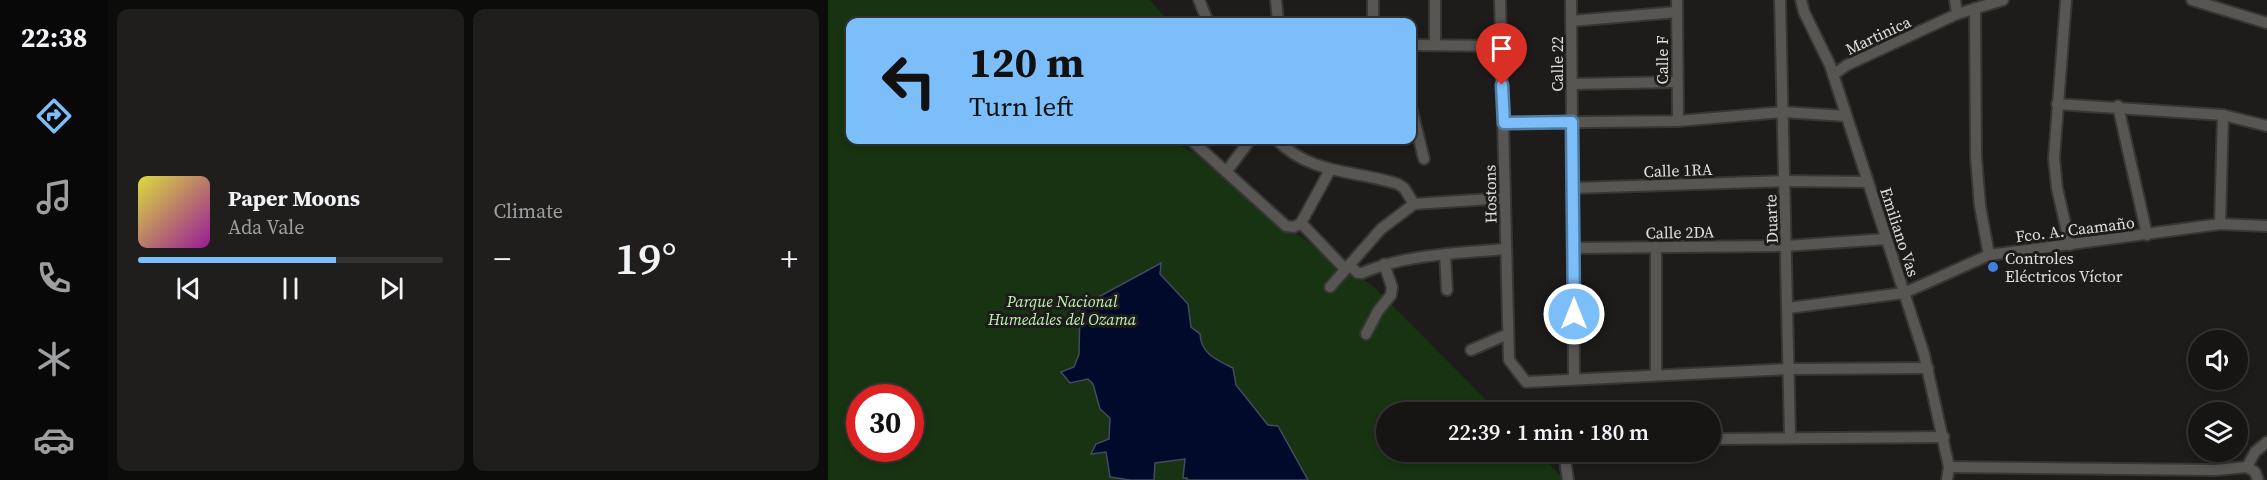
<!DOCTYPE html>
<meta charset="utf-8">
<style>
body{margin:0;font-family:"Source Serif 4",serif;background:#1f1e1d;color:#f1f3f6;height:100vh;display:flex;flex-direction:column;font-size:22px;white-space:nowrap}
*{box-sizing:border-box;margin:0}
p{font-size:20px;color:#9e9fa0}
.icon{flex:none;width:33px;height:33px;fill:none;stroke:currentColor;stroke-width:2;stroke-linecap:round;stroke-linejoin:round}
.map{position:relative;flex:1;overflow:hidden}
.details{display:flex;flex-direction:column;gap:9px;padding:9px;background:#0c0c0b;width:720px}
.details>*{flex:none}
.top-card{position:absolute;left:18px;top:18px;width:570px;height:126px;border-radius:12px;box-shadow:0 3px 9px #0003,0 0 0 2px #353434;background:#7bbef9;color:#111;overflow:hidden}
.fabs{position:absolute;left:1360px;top:330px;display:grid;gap:12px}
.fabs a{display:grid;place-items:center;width:60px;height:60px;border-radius:50%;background:#161514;box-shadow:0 3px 9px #0003,0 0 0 2px #353434;font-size:30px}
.speed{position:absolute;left:18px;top:384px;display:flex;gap:12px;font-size:30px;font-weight:700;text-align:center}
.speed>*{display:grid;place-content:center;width:78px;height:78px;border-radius:50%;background:#161514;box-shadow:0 3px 9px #0003,0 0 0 2px #353434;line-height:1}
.speed .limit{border:9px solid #d22;background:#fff;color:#111}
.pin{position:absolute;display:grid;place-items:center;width:51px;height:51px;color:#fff;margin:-62px -26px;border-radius:50% 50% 50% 0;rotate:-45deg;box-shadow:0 0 6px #0007}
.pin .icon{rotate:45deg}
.me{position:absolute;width:66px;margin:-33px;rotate:0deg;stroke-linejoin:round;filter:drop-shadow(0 0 4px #0008)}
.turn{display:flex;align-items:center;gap:21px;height:126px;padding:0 24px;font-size:27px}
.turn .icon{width:78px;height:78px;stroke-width:2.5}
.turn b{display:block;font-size:42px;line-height:51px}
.big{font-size:45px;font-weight:600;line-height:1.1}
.details .widget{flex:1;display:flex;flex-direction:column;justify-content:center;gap:9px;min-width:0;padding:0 21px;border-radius:12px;background:#1f1e1d}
.song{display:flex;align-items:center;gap:18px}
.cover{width:72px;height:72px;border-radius:9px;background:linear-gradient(135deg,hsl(60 70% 55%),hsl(300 70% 35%))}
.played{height:6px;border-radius:3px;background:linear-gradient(90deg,#7bbef9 65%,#353434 65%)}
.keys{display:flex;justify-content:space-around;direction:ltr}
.heat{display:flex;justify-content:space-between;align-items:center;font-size:33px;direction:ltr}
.details .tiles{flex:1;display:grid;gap:9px;grid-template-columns:repeat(2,1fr)}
.trip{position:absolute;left:548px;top:402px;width:345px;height:60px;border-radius:30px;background:#161514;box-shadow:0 3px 9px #0003,0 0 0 2px #353434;font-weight:600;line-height:60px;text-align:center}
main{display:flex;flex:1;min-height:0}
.tab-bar{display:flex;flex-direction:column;width:108px;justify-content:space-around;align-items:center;background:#090808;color:#9e9fa0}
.tab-bar .icon{width:42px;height:42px}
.tab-bar .active{color:#7bbef9}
.tab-bar b{font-size:27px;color:#f1f3f6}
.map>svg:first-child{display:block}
.green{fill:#173311;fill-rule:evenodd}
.water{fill:#000a2b;stroke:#434a61;stroke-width:1.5}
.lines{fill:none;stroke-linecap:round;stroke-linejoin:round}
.minor-casing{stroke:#373635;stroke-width:14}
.minor{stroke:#575653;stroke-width:10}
.route-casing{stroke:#507ca2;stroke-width:15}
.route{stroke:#7bbef9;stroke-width:10}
.shop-dot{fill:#3f7fe0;stroke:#1d1c1a;stroke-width:2}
.labels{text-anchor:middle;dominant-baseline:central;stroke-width:6;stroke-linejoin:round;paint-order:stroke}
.street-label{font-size:16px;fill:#e0dfde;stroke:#1d1c1a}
.poi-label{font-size:16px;fill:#e0dfde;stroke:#1d1c1a;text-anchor:start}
.park-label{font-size:16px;font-style:italic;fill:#bef3b3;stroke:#1d1c1a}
</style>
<main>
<nav class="tab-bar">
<b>22:38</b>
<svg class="icon active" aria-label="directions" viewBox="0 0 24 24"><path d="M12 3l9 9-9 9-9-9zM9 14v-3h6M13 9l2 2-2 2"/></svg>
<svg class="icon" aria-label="music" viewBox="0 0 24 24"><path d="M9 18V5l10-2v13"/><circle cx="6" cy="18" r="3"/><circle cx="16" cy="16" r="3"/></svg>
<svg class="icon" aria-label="phone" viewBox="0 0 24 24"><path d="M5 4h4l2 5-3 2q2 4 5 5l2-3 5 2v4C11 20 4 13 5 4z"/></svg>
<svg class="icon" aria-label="climate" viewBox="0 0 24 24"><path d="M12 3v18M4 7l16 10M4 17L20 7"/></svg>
<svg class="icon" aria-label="car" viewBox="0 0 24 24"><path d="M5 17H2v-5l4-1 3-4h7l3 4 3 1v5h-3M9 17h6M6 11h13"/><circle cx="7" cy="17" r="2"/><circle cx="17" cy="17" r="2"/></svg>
</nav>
<section class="details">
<div class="tiles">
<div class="widget">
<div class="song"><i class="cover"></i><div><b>Paper Moons</b><p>Ada Vale</p></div></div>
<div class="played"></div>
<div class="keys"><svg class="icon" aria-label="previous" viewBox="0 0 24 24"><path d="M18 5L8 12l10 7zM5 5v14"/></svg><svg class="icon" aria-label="pause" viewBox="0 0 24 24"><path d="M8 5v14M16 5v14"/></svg><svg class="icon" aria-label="next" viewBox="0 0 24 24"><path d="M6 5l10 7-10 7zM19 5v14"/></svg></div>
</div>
<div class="widget"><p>Climate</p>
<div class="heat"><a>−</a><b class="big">19°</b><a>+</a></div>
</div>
</div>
</section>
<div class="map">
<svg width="1439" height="480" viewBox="0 0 1439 480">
<rect width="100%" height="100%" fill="#1d1c1a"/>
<path class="green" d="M0,0H322L341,22H22V140H342L372,156L433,210L545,286L670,412H558V452H709L737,480H0ZM32,398H82V448H32Z"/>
<path class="water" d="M333,263L332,274L360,304L363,327L372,334C373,354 389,360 405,368L408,385L440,425L450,426L480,480H359V478H355L357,459L327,463L326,480H302L282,477L278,452L263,454L268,444L281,439L282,418L272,409L265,384L260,379L242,383L233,372L246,367L251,354L252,307Z"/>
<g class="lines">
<defs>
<g id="minor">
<path d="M371,0L380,22"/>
<path d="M448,0L450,22"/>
<path d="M672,0L681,360L698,382L962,369L1100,368"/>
<path d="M743,0L746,379"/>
<path d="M849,0L850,121"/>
<path d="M952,0L962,437"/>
<path d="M973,0L976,12L1002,65L1096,354L1121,467L1119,480"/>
<path d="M1127,0L1129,14"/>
<path d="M1238,0L1226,158L1229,188L1242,245"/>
<path d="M1364,0L1439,23"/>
<path d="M1147,8L1148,157L1152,206L1161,255"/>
<path d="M743,21L849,12"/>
<path d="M545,22V0"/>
<path d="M584,45L673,46"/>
<path d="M607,45V0"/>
<path d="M1005,75L1019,65L1129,14L1175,0"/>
<path d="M744,84L849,82"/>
<path d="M1229,104L1395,115L1439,126"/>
<path d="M1290,106L1319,235"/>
<path d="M584,111L596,159"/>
<path d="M676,123L850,121L955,112L1018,116"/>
<path d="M363,140L458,226L466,227L473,223"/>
<path d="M449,140C483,175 528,170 570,184L576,188L586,204"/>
<path d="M398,172L422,140"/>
<path d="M745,188L957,181L1039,182"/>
<path d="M473,223L517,269"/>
<path d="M473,223L502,170"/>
<path d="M1392,224L1395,115"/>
<path d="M745,248L958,246L1058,239"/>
<path d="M617,254L619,290"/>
<path d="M521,265L530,273H534C579,254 630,253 678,249"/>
<path d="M502,287L553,229L586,204L677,198"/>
<path d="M960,308L1076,293L1161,255L1392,224L1439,226"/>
<path d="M538,334L550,311L563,295L564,287L556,264"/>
<path d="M643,350L680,334"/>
<path d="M828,375V247"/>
<path d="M882,439L1116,437"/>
<path d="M736,452L740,480"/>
<path d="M1121,467L1387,470L1419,467L1427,472L1430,480"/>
<path d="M1419,467L1427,452L1439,442"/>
</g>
</defs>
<use href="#minor" class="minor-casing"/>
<use href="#minor" class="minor"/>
</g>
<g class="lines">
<defs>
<path id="route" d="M674,85L676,123L744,122L746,314"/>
</defs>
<use href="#route" class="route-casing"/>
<use href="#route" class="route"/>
</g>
<circle class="shop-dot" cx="1165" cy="267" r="6"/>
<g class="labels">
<g class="street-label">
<text transform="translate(1050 35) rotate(-25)">Martinica</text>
<text transform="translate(834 60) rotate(-90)">Calle F</text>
<text transform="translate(729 64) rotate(-90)">Calle 22</text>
<text transform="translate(850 170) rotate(-2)">Calle 1RA</text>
<text transform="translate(662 194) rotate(-91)">Hostons</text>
<text transform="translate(943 219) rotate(-92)">Duarte</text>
<text transform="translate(1247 229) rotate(-7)">Fco. A. Caamaño</text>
<text transform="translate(852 232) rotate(-1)">Calle 2DA</text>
<text transform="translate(1072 232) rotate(72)">Emiliano Vas</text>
</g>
<g class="poi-label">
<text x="1177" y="258">Controles<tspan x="1177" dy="18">Eléctricos Víctor</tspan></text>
</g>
<g class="park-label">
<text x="234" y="301">Parque Nacional<tspan x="234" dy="18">Humedales del Ozama</tspan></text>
</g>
</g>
</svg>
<div class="fabs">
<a><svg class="icon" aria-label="sound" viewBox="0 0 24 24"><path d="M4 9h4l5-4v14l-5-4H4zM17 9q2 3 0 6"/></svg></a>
<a><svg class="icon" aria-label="layers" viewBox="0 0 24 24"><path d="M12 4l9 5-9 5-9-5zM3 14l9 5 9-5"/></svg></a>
</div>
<div class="speed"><div class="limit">30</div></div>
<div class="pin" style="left:674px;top:85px;background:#d93025"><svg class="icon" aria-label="arrive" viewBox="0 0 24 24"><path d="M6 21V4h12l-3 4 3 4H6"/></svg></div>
<svg class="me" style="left:746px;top:314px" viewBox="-20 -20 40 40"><circle r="17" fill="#7bbef9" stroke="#fff" stroke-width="3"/><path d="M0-11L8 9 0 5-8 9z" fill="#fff"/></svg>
<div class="trip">22:39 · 1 min · 180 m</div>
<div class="top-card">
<div class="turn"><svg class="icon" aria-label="left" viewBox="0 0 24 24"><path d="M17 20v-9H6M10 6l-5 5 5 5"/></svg><div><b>120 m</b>Turn left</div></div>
</div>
</div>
</main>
